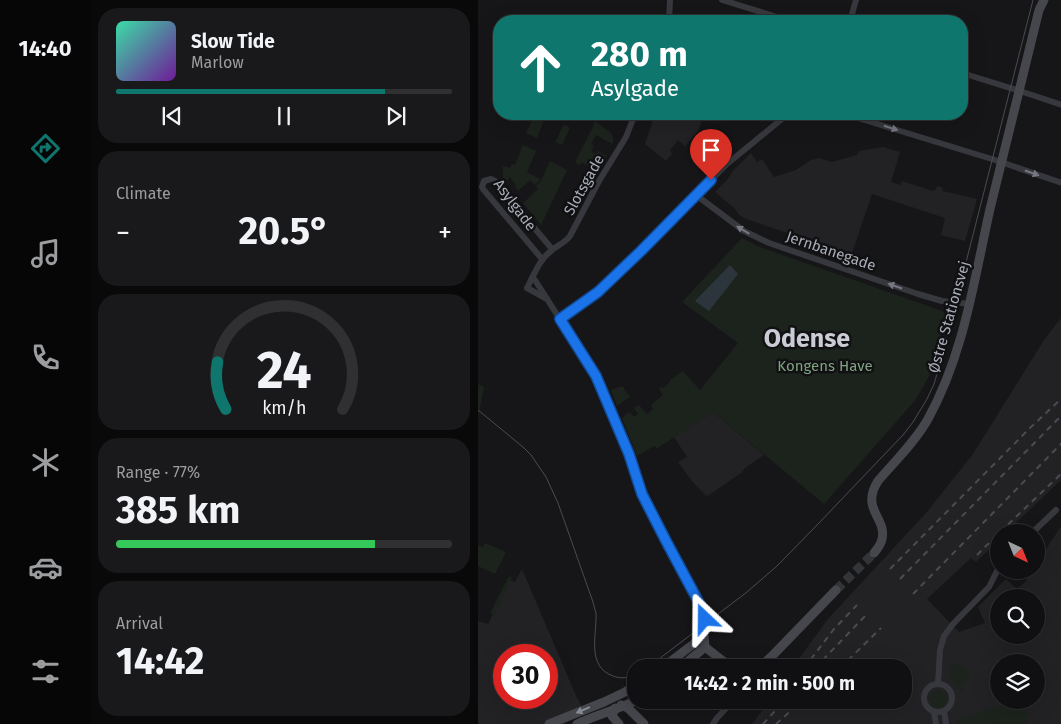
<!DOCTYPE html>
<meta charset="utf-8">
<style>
body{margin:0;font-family:"Fira Sans",sans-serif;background:#19191b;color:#f1f3f6;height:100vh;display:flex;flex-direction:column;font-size:19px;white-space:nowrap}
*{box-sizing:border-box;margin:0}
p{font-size:16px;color:#9c9d9f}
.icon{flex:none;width:28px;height:28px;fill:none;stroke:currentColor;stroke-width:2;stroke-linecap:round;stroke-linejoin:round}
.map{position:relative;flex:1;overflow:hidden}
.details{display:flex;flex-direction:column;gap:8px;padding:8px;background:#09090a;width:388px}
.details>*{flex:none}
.hud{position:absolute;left:15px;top:15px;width:475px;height:105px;border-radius:20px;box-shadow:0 5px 20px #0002,0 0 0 1px #303032;background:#0f766e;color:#fff;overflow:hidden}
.needle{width:32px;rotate:137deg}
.tools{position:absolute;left:512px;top:524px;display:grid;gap:10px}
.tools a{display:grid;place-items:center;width:55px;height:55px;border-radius:50%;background:#101012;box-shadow:0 5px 20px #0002,0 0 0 1px #303032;font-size:25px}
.speed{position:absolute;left:15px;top:644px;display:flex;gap:10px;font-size:25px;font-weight:700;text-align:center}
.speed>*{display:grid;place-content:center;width:65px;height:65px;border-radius:50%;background:#101012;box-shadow:0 5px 20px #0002,0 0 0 1px #303032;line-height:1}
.speed .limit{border:8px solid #d22;background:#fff;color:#111}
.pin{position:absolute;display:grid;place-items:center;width:42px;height:42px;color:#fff;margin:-51px -21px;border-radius:50% 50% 50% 0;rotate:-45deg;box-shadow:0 0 5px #0007}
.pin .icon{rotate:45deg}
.me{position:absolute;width:55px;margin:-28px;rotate:337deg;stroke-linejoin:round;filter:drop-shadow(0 0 4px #0008)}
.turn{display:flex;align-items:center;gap:18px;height:105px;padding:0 15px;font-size:22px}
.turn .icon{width:65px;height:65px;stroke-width:2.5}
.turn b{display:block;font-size:35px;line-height:42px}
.big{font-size:38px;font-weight:700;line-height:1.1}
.details .card{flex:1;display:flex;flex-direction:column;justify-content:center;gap:8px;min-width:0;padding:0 18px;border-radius:20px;background:#19191b}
.details .dial{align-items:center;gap:0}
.dial svg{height:130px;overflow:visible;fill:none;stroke:#303032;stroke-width:7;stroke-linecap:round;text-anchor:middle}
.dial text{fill:#f1f3f6;stroke:none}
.song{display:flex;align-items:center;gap:15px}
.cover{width:60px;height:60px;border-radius:8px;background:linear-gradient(135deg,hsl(160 70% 55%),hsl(280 70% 35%))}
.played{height:5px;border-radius:2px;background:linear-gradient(90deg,#0f766e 80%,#303032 80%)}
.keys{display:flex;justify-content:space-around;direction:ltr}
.heat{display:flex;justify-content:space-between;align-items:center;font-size:28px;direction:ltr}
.charge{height:8px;border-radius:4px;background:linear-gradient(90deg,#34c759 77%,#303032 0)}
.trip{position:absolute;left:149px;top:659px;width:285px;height:50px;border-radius:20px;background:#101012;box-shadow:0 5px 20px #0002,0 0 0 1px #303032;font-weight:700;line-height:50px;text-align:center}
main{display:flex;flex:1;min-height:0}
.dock{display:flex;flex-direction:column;width:90px;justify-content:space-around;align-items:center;background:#060607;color:#9c9d9f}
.dock .icon{width:35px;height:35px}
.dock .on{color:#0f766e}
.dock b{font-size:22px;color:#f1f3f6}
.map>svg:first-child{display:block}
.built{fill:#222225;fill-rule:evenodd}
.green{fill:#1c231d}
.water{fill:#2c353c}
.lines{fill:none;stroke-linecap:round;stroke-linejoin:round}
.secondary-tunnel{stroke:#333438;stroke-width:9;stroke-dasharray:9 4.5;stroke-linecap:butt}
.street{stroke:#37383d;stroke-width:6}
.secondary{stroke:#45474d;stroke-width:9}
.tram{stroke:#4a4c52;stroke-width:1}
.rail{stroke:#4a4c52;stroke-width:2;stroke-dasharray:6 5;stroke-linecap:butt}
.oneway{fill:#757881}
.oneway2{fill:#858993}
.route-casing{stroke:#114b97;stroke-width:12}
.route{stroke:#1a73e8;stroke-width:9}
.labels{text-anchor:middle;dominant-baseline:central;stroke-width:5;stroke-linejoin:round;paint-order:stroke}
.street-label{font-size:15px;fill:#a8adb8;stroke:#111113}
.park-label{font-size:15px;fill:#7fa381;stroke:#111113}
.town-label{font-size:25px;font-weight:bold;fill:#c9ccd4;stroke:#111113}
</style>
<main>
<nav class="dock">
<b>14:40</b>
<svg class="icon on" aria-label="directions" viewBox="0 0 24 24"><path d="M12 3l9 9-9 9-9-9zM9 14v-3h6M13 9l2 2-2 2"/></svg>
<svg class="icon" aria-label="music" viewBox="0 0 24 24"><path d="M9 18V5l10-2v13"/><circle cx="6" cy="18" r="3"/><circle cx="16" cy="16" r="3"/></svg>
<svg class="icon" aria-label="phone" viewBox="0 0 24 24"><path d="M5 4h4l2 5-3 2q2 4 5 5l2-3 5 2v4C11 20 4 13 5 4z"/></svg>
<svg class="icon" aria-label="climate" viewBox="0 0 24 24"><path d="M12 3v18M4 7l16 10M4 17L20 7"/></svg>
<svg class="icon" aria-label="car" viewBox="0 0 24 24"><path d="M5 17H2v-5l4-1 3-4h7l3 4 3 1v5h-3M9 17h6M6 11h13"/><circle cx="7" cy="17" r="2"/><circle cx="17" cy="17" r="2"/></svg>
<svg class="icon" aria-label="filters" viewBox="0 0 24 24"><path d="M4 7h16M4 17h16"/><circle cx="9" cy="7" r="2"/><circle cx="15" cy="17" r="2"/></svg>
</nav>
<section class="details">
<div class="card">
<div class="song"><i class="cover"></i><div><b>Slow Tide</b><p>Marlow</p></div></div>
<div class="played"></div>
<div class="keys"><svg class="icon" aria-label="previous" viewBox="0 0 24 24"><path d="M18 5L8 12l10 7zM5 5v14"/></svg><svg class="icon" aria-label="pause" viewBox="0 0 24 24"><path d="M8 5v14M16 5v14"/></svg><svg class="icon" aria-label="next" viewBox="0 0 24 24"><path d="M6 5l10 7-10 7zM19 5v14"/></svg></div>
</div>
<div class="card"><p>Climate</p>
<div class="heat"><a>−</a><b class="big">20.5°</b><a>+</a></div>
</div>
<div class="card dial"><svg viewBox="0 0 100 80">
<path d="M14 69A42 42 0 1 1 86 69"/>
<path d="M14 69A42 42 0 0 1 9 40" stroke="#0f766e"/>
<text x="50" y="56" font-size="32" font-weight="700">24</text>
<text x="50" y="72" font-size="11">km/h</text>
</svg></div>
<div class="card"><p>Range · 77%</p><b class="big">385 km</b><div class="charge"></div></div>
<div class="card"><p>Arrival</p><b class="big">14:42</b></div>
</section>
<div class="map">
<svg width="584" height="724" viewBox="0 0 584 724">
<rect width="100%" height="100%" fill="#161618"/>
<g class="built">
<path d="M177,114H226L220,131L207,146L200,140L192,150L194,154L188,161L167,144Z"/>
<path d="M405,147L422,152L413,182L422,185L424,181L455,191L458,189L459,186L464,187L465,191L499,199L487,241L463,235L467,218L394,194L373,256L324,238L268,219L261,215L256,208L237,192L249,180L254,172L273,153L279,162L284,159L296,177L318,170L333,160L341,158L354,162L379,155L381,151Z"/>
<path d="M583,318V482L582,481L528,532H521V540L498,562L493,558L449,599L481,632L507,623L500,607L528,579L539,589L547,582L554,570H559V563L583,526V724H274L292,700H425V668L315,667L349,620L448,513L495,454L566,340ZM521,598H559V635H521ZM521,662H559V700H521Z"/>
<path d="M235,412L286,455L267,468L263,473L231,495L228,496L214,481L200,462L209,457L196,437Z"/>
<path d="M44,569L99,698L108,713L85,724H0V621L10,624L31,580L37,582ZM26,655H69V698H26Z"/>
</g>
<g class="green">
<path d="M57,114L67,118L59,138L48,133Z"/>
<path d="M117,121L133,133L136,140L134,144L118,135L113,144L116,146L113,151L114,152L117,154L120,151L129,156L119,171L104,162L102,165L97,162L114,129Z"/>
<path d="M86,124L92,128L84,145L77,142Z"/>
<path d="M45,145L58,151L49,172L50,173L63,179L57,185L52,180L40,191L37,186L38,185L32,177L27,182L25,180V166L32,168L34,164L37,165Z"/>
<path d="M72,161L89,170L63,225L45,203L60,189L58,186L63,181Z"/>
<path d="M264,238L279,246L464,311L468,314L451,376L440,396L433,405L346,504L235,412L178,449V447L176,446L159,456L144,418L151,412L156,417L160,414L156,408L161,405L169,414L175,409L173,405L185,395L181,389L183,387L185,388L193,381L192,380L205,371L222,390L260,343L204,302Z"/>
<path d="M0,384L6,387L0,417Z"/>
<path d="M141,387H146V389L152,397L139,406L133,390Z"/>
<path d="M7,543L28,552L17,574L0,566V545L5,547Z"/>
<path d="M31,576L34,578L16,615L12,613Z"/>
<path d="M478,664L486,666L491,671V675L484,686L485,692L477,685L472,674L473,668Z"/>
<circle cx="460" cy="699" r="9"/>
<path d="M549,704L550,724H479V720L484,717H490L513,708Z"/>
</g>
<path class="water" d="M252,265L260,274L231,311L217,301Z"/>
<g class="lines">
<path class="secondary-tunnel" d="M358,590L396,553"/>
<g class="street">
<path d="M244,0L312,21"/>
<path d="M83,19L88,21"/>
<path d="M191,21L192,0"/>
<path d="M372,21L378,0"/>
<path d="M484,73L542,91L584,105"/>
<path d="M367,114L517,160L584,183"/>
<path d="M218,195L266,231L291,243L440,294L464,301L492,304"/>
<path d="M64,259L5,189L4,187L6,181L13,179L17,181L74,249"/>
<path d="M54,278L57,280L118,376L151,455L164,494L181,527L227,615L226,636"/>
<path d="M69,299L49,288C56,275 61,260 73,251C79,245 86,244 92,236L121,181L148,137L157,114"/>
<path d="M82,319L120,292L163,251L249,164L310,114"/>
<path d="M555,532L578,510"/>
<path d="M460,684L462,650L466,636L475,624L511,587L521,567"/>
<circle cx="460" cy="698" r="14"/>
<path d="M466,711L468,724"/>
<path d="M456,712L458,724"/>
<path d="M235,724L239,718L253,703L252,700"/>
</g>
<g class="secondary">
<path d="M396,553C399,549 403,545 404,539C409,518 382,509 400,481C417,461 437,442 450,419C486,354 496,280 512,209C528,143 545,77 561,10L566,0"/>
<path d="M226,636L227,647L254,668"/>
<path d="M184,668L226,636"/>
<path d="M202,668L227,647"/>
<path d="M281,668L296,654L358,590"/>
<path d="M143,705L150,708L166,724"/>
<path d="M137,708L134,716L141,724"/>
<path d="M71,724L126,702L147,692L158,685"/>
<path d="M99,724C118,715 139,710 159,700"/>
</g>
<g class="tram">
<path d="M0,410L45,447L53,455L68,477L80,503L115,602C116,606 117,610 118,613C119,635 108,666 135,676C142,679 150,678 158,675"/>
<path d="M169,668L269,592L299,566L340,524L425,435L435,422L449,399L456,384L462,364L555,0"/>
</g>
<g class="rail">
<path d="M522,532L584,473"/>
<path d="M499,555L521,533"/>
<path d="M412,569L552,428L584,398"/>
<path d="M422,579L584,415"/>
<path d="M435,594L584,443"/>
<path d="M326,668L356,629L379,605"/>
<path d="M337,668L389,614"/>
<path d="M362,668L403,628"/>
<path d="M285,724L307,700"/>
<path d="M298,724L325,700"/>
</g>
</g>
<defs><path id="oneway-solid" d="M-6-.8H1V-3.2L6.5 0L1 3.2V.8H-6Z" transform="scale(1.25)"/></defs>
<g class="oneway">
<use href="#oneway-solid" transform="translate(413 128) rotate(18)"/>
<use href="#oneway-solid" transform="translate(554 173) rotate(19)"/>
<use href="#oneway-solid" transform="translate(265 230) rotate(-149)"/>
<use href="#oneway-solid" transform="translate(417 286) rotate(-161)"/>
</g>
<use class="oneway2" href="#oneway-solid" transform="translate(105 710) rotate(157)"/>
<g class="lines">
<defs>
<path id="route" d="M227,619L226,612L188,541L164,494L151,454L118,376L82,319L120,292L163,251L233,180"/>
</defs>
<use href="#route" class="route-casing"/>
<use href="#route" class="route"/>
</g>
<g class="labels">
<g class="street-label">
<text transform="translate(106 185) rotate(-61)">Slotsgade</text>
<text transform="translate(37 205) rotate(53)">Asylgade</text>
<text transform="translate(353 251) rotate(19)">Jernbanegade</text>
<text transform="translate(471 317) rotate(-74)">Østre Stationsvej</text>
</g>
<g class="park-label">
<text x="347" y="366">Kongens Have</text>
</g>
<g class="town-label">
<text x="329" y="339">Odense</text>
</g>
</g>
</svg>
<div class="tools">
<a><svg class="needle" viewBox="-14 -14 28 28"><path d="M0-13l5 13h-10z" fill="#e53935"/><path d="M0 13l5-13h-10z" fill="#9c9d9f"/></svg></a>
<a><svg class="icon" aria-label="search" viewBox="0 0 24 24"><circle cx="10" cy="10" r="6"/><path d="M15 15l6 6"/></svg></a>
<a><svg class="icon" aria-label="layers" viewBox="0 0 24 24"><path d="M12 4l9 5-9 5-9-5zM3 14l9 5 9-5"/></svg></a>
</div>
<div class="speed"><div class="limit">30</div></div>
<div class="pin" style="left:233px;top:180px;background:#d93025"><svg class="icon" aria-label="arrive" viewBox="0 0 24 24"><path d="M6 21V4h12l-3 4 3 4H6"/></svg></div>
<svg class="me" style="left:227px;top:619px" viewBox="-20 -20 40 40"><path d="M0-17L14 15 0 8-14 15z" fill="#1a73e8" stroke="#fff" stroke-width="4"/></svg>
<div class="trip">14:42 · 2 min · 500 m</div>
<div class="hud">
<div class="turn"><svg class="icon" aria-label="ahead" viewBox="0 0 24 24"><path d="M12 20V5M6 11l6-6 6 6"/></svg><div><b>280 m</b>Asylgade</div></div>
</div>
</div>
</main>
